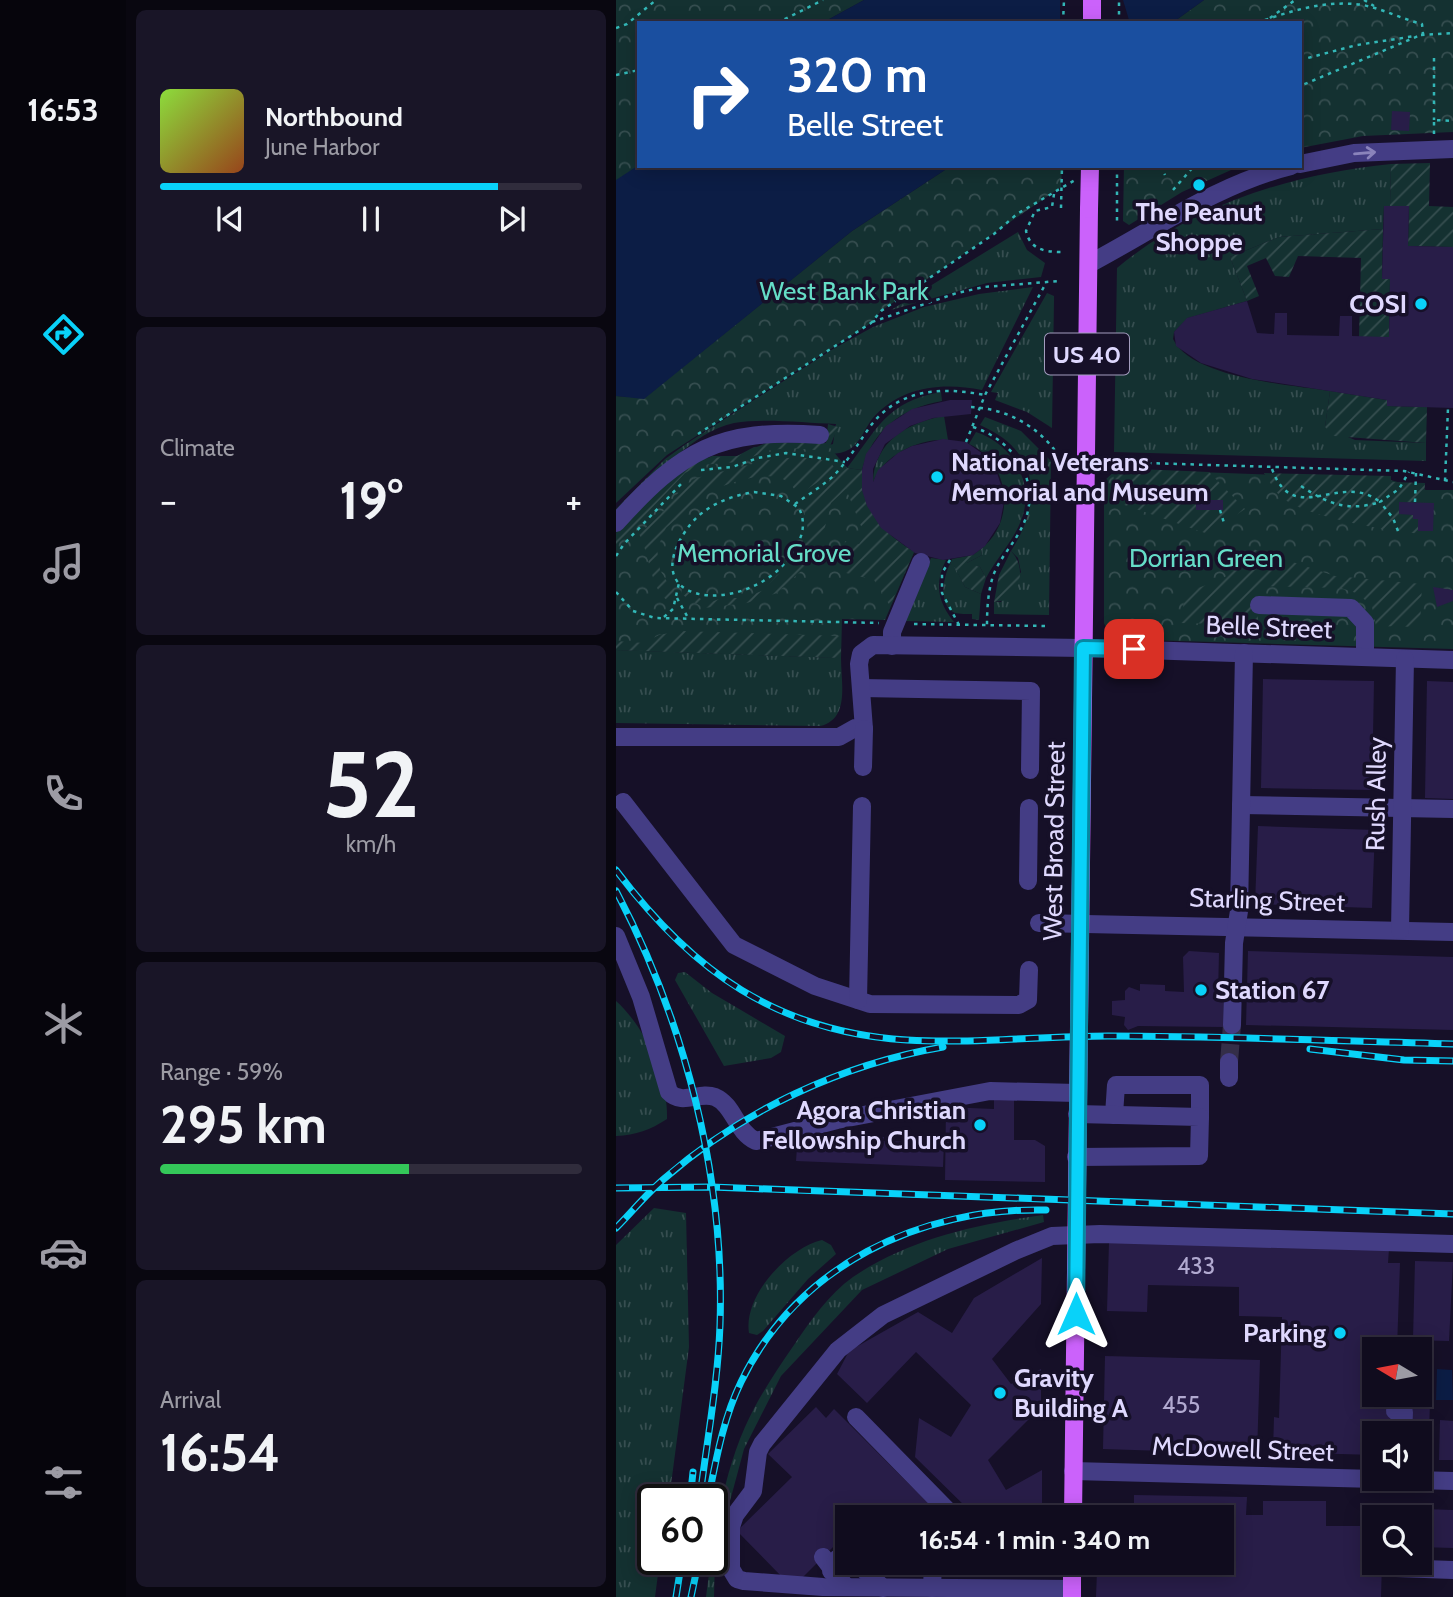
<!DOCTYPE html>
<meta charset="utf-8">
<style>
body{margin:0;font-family:Cabin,sans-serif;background:#191527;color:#f1f3f6;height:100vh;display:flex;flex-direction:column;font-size:26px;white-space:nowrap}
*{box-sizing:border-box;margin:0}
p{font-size:23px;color:#9c9ba4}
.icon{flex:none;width:38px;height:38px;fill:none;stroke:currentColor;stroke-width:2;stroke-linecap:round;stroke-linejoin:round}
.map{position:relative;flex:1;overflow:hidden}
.drawer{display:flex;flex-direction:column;gap:10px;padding:10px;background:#090710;width:490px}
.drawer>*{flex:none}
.banner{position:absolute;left:21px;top:21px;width:665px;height:147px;border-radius:0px;box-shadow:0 4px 18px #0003,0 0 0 2px #302c3c;background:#1a4fa0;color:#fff;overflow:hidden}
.needle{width:46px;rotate:280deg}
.buttons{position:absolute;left:746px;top:1337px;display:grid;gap:14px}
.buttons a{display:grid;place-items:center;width:70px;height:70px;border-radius:0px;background:#100c1e;box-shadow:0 4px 18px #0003,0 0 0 2px #302c3c;font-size:35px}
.speed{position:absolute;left:21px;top:1484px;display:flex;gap:14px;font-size:35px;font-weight:700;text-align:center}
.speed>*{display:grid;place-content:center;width:91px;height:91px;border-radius:50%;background:#100c1e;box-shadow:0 4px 18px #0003,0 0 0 2px #302c3c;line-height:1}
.speed .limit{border:4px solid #111;border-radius:10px;background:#fff;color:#111}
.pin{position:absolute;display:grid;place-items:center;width:60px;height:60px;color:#fff;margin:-30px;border-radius:14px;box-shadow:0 4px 10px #0006}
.me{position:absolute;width:77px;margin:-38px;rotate:0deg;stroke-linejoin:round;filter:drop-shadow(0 0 5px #0008)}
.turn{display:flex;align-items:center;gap:24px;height:147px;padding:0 35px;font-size:32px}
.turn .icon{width:91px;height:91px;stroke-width:2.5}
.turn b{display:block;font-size:49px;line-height:60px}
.big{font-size:52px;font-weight:700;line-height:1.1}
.drawer .widget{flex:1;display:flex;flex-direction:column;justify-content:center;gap:10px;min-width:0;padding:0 24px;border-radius:10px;background:#191527}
.drawer .dial{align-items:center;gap:0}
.dial b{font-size:91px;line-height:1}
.song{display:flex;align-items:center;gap:21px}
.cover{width:84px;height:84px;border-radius:10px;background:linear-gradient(135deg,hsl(90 70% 55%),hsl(20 70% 35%))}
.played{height:7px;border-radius:4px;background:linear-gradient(90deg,#09d2f9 80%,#302c3c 80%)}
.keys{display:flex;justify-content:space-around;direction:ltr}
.heat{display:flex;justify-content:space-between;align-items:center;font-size:38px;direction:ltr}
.charge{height:10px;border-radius:5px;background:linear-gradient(90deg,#34c759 59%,#302c3c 0)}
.trip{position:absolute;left:219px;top:1505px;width:399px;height:70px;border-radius:0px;background:#100c1e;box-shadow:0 4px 18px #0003,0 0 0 2px #302c3c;font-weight:700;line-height:70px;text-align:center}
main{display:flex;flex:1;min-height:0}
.tabs{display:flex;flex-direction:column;width:126px;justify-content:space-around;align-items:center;background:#06050c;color:#9c9ba4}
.tabs .icon{width:49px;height:49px}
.tabs .active{color:#09d2f9}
.tabs b{font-size:32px;color:#f1f3f6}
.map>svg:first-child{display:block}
.grass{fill:url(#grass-tufts)}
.park{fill:url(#park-crowns)}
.garden{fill:url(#garden-furrows)}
.water{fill:#0c1d45}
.pier{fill:#161028}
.building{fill:#281d48}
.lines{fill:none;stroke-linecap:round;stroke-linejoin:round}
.minor-tunnel{stroke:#342e48;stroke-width:18;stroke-dasharray:18 9;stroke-linecap:butt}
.path{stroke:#33b7b7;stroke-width:2.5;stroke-dasharray:3.5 5;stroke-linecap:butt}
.minor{stroke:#443d85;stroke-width:18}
.major{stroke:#cb62fb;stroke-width:18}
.rail-casing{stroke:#09d2f9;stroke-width:7}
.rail{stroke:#161028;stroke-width:4.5;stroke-dasharray:13;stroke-linecap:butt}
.path-bridge{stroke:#33b7b7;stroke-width:2.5;stroke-dasharray:3.5 5;stroke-linecap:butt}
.major-bridge{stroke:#cb62fb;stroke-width:18}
.oneway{stroke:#8a83bb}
.route-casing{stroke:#0688a2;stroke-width:18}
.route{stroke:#09d2f9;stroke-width:12}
.poi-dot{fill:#09d2f9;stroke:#161028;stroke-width:2.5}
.labels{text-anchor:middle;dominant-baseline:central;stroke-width:7;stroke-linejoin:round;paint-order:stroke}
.number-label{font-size:23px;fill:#b1a9d0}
.shield{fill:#161028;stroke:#a39cbe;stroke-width:2}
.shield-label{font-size:24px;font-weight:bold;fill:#dfd8fe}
.poi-label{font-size:26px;font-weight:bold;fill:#dfd8fe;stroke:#161028;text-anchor:end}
.park-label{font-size:26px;fill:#65ddc7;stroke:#161028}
.street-label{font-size:26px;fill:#dfd8fe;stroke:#161028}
</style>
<main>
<nav class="tabs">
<b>16:53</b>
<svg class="icon active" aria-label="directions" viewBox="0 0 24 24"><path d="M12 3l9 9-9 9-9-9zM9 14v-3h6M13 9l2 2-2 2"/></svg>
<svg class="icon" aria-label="music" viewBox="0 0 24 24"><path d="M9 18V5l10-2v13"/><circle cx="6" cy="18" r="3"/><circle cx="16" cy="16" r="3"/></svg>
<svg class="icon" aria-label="phone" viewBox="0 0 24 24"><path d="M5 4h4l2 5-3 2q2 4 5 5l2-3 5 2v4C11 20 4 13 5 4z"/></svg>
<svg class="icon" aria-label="climate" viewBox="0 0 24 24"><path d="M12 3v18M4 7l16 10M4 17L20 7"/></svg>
<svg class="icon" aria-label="car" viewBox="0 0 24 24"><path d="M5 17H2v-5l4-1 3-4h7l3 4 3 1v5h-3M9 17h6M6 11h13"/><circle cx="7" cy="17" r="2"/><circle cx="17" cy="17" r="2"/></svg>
<svg class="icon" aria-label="filters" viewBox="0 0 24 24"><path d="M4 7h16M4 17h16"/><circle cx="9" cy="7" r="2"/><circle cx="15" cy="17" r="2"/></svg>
</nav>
<section class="drawer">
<div class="widget">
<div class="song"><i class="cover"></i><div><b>Northbound</b><p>June Harbor</p></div></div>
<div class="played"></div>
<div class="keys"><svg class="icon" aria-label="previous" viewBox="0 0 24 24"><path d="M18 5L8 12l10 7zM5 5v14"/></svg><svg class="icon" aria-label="pause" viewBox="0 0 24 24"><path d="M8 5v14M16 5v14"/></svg><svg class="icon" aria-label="next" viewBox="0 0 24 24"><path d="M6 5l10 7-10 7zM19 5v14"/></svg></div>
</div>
<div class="widget"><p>Climate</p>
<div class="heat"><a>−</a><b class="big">19°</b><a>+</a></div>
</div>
<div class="widget dial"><b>52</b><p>km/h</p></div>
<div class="widget"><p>Range · 59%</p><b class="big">295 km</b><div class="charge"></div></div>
<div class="widget"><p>Arrival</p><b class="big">16:54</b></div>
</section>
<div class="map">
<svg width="837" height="1597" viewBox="0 0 837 1597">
<defs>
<pattern id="grass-tufts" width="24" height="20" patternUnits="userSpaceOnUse" patternTransform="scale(1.75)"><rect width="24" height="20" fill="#143131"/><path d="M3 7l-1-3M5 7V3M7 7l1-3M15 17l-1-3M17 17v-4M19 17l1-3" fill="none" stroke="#364e50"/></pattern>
<pattern id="park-crowns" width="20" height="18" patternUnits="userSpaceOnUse" patternTransform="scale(1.75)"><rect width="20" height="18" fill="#143131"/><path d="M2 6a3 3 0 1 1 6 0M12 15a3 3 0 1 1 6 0" fill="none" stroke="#364e50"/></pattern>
<pattern id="garden-furrows" width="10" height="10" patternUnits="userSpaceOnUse" patternTransform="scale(1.75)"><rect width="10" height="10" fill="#143131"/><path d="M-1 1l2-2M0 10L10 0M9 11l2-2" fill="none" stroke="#364e50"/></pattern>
</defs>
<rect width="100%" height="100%" fill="#161028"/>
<g class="grass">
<path d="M775,164L774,206H768L767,229L663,237L614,257L631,301L572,318L558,332L557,339C575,378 675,385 714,391L709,427L739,440L810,443V461L498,452L501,268C578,204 676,174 775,164Z"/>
<path d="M402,232L411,250L429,263L425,277L371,283L275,310Z"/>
<path d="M417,287L366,390C327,382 284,386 256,419C249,428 244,443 234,449C221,457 205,453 191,451L217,444L220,424C189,423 147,418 118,423C76,431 30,486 0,515V509L49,459L70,444L217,349L257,327L308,307L363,294Z"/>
<path d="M431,293L438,296V300L436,428L411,412L379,400L382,393L375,392Z"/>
<path d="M325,392L326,401C286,408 256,430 246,470L231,468C262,428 270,402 325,392Z"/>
<path d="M328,416L332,440C303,438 268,455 257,482C258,442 292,422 328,416Z"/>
<path d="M369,417L405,431L435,461L433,615L378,614V602H385L405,572L402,558L395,551C427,501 424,451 364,425Z"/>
<path d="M360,432C397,444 421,485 404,523C396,542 380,559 370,578L364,567L349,564L366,555L365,549C401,521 394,462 353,444Z"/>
<path d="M315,558L330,560C318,584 322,602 338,622L288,621Z"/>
<path d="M334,564L338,565L349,587L365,594L363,620L356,619V614C352,614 343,614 339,613C321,605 328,575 334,564Z"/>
<path d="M0,650L225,658C225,683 234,719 204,726L0,723Z"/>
<path d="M69,972L96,993L169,1036L165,1052L155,1058L108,1066L59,980L62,973Z"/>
<path d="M0,1001C30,1028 52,1078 51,1119C34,1130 20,1135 0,1136Z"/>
<path d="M38,1208L70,1213L73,1347L53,1500H37V1559H44L39,1597H0V1245Z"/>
<path d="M427,1215L428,1222L332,1249L246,1290L165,1376L128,1449L99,1557L98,1597H90C97,1542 106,1479 129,1427C142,1398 160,1371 178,1345C194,1321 213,1294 237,1277C293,1239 361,1224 427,1215Z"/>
<path d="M206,1240L215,1245L220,1254L192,1279L147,1331L141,1335L133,1333C127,1296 172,1248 206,1240Z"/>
</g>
<g class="park">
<path d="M0,0H248L206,23H23V166L0,181Z"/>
<path d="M588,0H837V132L747,136L684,148V23H556Z"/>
<path d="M335,166H446L445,187L265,311L255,323L51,455L0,503V396L28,398L236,231Z"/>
<path d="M508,166H624L566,192L513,225L507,221Z"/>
<path d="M210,443L233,470H246C253,515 259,527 298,552L269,620L226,619L225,658L0,650V533L51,478L96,456H121L138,447Z"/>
<path d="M501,469L771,479L810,490H837V649L495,639L488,623V481Z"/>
</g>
<g class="garden">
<path d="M814,163L813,206L837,207V247L792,246L793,206H774L775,164Z"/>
<path d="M767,229L766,279H774L773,337H743L745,258L682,256L673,277L659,276L650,258L631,266L643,296L631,301L614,257L663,237Z"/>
<path d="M714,391L771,400V406L811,407L810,443L718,436L709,427Z"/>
<path d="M212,424L222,427L212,451L174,448L155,450L122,462L85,465L69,473L0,546V533L18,512L81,459L121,456L152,442L210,443Z"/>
<path d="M182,457L213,461L218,467L217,472L181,496C172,460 110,482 88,495C80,500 72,512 66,520H59L50,528L41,549L44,570L59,595L57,602C35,599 34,553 23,534L44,515L67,487L80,478L152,460Z"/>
<path d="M231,468L246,470C253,515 259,527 298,552L274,606L258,580L226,572L229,541L243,544L249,536L230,489L215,503L204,547L194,563L161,593L131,603L88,608L65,594L66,588L92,603L106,598H128L148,590L161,575L176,567L192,529L186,502Z"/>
<path d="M498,468L593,472L629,509L592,534L497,501Z"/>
<path d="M648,473L775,476V482L809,483L808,503L784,502L783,514L797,515L802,519V530L808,531V534C776,532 694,518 668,499C659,493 654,482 648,473Z"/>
<path d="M634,548L719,576L806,584L804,627L760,626L756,607L743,594L725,588L642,586V625L564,623L568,602L578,590L611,576Z"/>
<path d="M365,549L366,555L351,563L364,567L370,578L365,594L349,587L338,566L334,564L336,559L357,555Z"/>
<path d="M395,551C409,566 406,587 391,600L378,602L383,575Z"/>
<path d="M63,631L225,636V658L0,650V641L28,643L43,635Z"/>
</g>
<g class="water">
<path d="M248,0H588L556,23H206Z"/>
<path d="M23,165V166H335L236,231L28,399L0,396V180Z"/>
<path d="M821,1369L836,1370L837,1400H820Z"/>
</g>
<path class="pier" d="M444,0H507L513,20L444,23Z"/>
<g class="building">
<path d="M776,111L794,112L793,131L775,130Z"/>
<path d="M768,206H793L792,246L837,247V408L771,406V400L636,379L585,363L560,346L558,332L571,318L631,301L641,333L658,334L659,313H671V335L723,336L724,316H736V336L773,337L774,279H766Z"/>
<path d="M334,400H356L355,414L317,418L294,426L269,444L257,469V482L262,470L282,453L296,446L327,439L350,442L377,461L389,497L384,523L369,546L357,555L327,560L299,553L265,528L251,506L246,490V470L250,454L270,426L296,409Z"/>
<rect x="580" y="500" width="27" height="10"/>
<path d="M783,502L818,503L817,531H802V519H797V515L783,514Z"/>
<path d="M817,587L837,590V601L821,607Z"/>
<path d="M647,679L758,681L756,790L645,788Z"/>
<path d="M811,681L837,682V799L809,798Z"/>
<path d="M642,826L759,830L756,908L639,904Z"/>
<path d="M573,951L603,953L602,995L607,996V1027L522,1026L512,1030L508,1025L509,1017L496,1015V1001L509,1000V991L513,987L524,991V984L549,985V991L568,992L567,957Z"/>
<path d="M632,951L837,957V1030L630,1025Z"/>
<path d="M378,1098L398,1100V1140H419L429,1146V1182L329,1180L330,1107L378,1109Z"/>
<path d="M182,1134L234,1136V1142L259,1143V1136L268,1137L267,1141L328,1143L327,1167L180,1161Z"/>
<path d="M493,1242L773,1249L772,1263H784L781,1349H758V1395H779L778,1425H774V1433H758V1455L657,1452L658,1417L663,1418L666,1317L623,1316V1287L532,1285L531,1312L491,1311Z"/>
<path d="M426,1258L425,1304L376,1359L395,1384L425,1369V1407L372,1460L390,1490L426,1470V1516L347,1517L354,1511L299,1457L303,1418L335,1437L355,1405L300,1352L251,1403L221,1374L233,1351L302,1312L336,1333L358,1298Z"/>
<path d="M799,1261L837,1262L833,1341L797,1340Z"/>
<path d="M489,1356L644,1360L641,1454L487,1449Z"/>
<path d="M796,1402L814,1403L812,1458H803V1433H795Z"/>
<path d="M200,1407L210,1418L218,1409L326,1517H231V1533L186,1578L165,1576L121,1531L176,1477L152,1454Z"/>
<path d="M824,1420L837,1421V1460H823Z"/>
<path d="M518,1495L631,1497L630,1515H647V1501H710V1526H758V1563H766L765,1597H480L481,1571H486V1563H606V1517H506V1510H518Z"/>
<path d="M780,1503L808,1504V1509L837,1510V1548L803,1547V1517H779Z"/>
<path d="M324,1563H378L369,1572L323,1573Z"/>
</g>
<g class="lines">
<path class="minor-tunnel" d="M613,1062L616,1025"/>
<g class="path">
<path d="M748,0L758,6"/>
<path d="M649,20C681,9 713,0 747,5C767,9 786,19 806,24L807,34L684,86"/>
<path d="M161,23L207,0"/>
<path d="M447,23L448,0"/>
<path d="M503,23V0"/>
<path d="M647,23L679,0"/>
<path d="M0,28L11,24L40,0"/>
<path d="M805,35L837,33"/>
<path d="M818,58V120"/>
<path d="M684,60L741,45L799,36"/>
<path d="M0,75L23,70"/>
<path d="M818,134V120L837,121"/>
<path d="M501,166V222"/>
<path d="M545,166L549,175"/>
<path d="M557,190L578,166"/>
<path d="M438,194L436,207L419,211L410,231C414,249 428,252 445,252"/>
<path d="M256,322L341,293L368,287L443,281"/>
<path d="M355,407C391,409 420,425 441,453"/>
<path d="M357,427C398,440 427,483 407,525C399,543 384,557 377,576C372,592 371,608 371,625"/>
<path d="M82,434L255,323L265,311L378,234L401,214L459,180"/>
<path d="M350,442L369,395L430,283"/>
<path d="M498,462L788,471L837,482"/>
<path d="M656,469C678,529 724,470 764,502"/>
<path d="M85,470L116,467L142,458L170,453L229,462"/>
<path d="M829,481L832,408"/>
<path d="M685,486C712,504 732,512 764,502"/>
<path d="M138,492L165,496L183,508C190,523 187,535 179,549C142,615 20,611 67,535C83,508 109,497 138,492Z"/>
<path d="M799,502L800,473"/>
<path d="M179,504C193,494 210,484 221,472C235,457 244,440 256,424C285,388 327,387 369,395"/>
<path d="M604,510L608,523"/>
<path d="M782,531L777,518L764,502L783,489L793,472"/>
<path d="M0,556L8,544L68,481"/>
<path d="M334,560L326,573V593L343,625"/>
<path d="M0,592L17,611L39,618L263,623"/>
<path d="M61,598L71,616"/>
<path d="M48,617L57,609L63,583"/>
<path d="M298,624L433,626"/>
</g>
<g class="minor">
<path d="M684,164L738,153L837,149"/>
<path d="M473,264C539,229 602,184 675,166"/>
<path d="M0,523C66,450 103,428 204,435"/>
<path d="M643,605L735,608L749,623V657"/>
<path d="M276,646V632L305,562"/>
<path d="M245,688L415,691L414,770"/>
<path d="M0,737H223L239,728L248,729L243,664L245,654L257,645L467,648L837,660"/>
<path d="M247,767L248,729"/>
<path d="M7,802L118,945L199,986L254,1004L403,1005L412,1000L413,970"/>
<path d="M625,805L837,809"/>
<path d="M412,881L413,808"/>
<path d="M423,923L837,932"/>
<path d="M784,930L789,659"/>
<path d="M0,936L25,997L53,1092C66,1106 83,1091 99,1097C118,1105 120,1132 140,1141L221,1120L374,1091L461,1093"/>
<path d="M242,1000L246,806"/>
<path d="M616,1025L618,943L623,911L628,653"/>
<path d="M613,1078V1062"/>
<path d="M498,1115L500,1085H584V1117"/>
<path d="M460,1157L583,1156L584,1117L461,1114"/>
<path d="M779,1411L788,1412L787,1433"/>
<path d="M240,1417L338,1517"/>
<path d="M457,1471L837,1481"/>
<path d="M207,1557L230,1587"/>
<path d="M241,1563L267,1588"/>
<path d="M780,1568L837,1570"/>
<path d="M215,1571L222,1558L231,1553"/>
<path d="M316,1588L317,1563"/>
<path d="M456,1589L207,1587L128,1581L121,1579L115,1569V1527L119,1515L137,1491L142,1452L146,1444L222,1350L267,1315L399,1251L436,1236L484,1234L837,1244"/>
</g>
<g class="major">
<path d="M476,23V0"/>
<path d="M457,1517L473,209"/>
<path d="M456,1597V1563"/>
</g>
<defs>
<g id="rail">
<path d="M0,870C76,971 161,1032 291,1040C358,1044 425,1036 492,1036C607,1036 722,1041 837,1044"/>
<path d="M0,891C69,1022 109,1177 104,1325C102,1380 92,1435 85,1489"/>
<path d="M694,1049L788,1060L837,1061"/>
<path d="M0,1188L95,1187L837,1214"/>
<path d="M0,1228C16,1212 31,1193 49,1178C126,1111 226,1064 327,1047"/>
<path d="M74,1500L77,1472"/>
<path d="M92,1500C100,1460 107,1419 125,1382C181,1266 304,1207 430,1210"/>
<path d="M60,1597L66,1559"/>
<path d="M75,1597L83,1559"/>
</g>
</defs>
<use href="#rail" class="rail-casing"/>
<use href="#rail" class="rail"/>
<path class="path-bridge" d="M445,208L446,166"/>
<path class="major-bridge" d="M473,209L474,166"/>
</g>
<defs><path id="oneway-shaft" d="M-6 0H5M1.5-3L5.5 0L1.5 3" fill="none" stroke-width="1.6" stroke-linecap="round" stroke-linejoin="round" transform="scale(1.75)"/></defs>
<use class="oneway" href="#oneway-shaft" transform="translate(749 153) rotate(-5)"/>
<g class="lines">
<defs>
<path id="route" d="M460,1314L467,648L518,649"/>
</defs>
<use href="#route" class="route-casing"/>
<use href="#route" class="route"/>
</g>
<g class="poi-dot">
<circle cx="583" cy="185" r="7"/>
<circle cx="805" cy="304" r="7"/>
<circle cx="321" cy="477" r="7"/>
<circle cx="585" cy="990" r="7"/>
<circle cx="364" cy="1125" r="7"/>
<circle cx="724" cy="1333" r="7"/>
<circle cx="384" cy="1393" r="7"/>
</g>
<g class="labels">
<g class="number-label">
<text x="580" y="1266">433</text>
<text x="565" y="1405">455</text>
</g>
<rect class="shield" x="429" y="333.5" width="84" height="41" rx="5"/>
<g class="shield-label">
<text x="471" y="354">US 40</text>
</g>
<g class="poi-label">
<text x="583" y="212" text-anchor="middle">The Peanut<tspan x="583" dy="30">Shoppe</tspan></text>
<text x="791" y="304">COSI</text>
<text x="335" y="462" text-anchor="start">National Veterans<tspan x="335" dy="30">Memorial and Museum</tspan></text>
<text x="599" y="990" text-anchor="start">Station 67</text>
<text x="350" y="1110">Agora Christian<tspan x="350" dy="30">Fellowship Church</tspan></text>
<text x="710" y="1333">Parking</text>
<text x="398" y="1378" text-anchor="start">Gravity<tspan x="398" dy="30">Building A</tspan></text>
</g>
<g class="park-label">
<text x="228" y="291">West Bank Park</text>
<text x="148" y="553">Memorial Grove</text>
<text x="590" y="558">Dorrian Green</text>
</g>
<g class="street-label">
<text transform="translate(653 627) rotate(2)">Belle Street</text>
<text transform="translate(760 794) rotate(-89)">Rush Alley</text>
<text transform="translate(438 841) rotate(-89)">West Broad Street</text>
<text transform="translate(651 900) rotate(2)">Starling Street</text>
<text transform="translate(627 1449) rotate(2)">McDowell Street</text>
</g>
</g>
</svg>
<div class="buttons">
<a><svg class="needle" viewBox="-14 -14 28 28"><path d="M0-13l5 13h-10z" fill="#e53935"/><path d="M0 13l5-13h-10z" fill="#9c9ba4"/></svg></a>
<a><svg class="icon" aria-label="sound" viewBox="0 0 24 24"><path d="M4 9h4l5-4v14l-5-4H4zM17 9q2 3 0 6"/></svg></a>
<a><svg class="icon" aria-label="search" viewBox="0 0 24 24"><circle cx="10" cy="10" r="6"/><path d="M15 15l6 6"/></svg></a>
</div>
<div class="speed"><div class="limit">60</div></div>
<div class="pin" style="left:518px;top:649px;background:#d93025"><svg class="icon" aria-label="arrive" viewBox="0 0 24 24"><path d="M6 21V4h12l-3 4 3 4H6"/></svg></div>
<svg class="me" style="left:460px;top:1314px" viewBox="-20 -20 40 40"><path d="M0-17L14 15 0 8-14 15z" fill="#09d2f9" stroke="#fff" stroke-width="4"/></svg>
<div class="trip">16:54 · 1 min · 340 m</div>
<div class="banner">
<div class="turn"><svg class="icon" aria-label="right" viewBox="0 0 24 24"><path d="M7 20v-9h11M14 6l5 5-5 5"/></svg><div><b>320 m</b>Belle Street</div></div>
</div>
</div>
</main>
